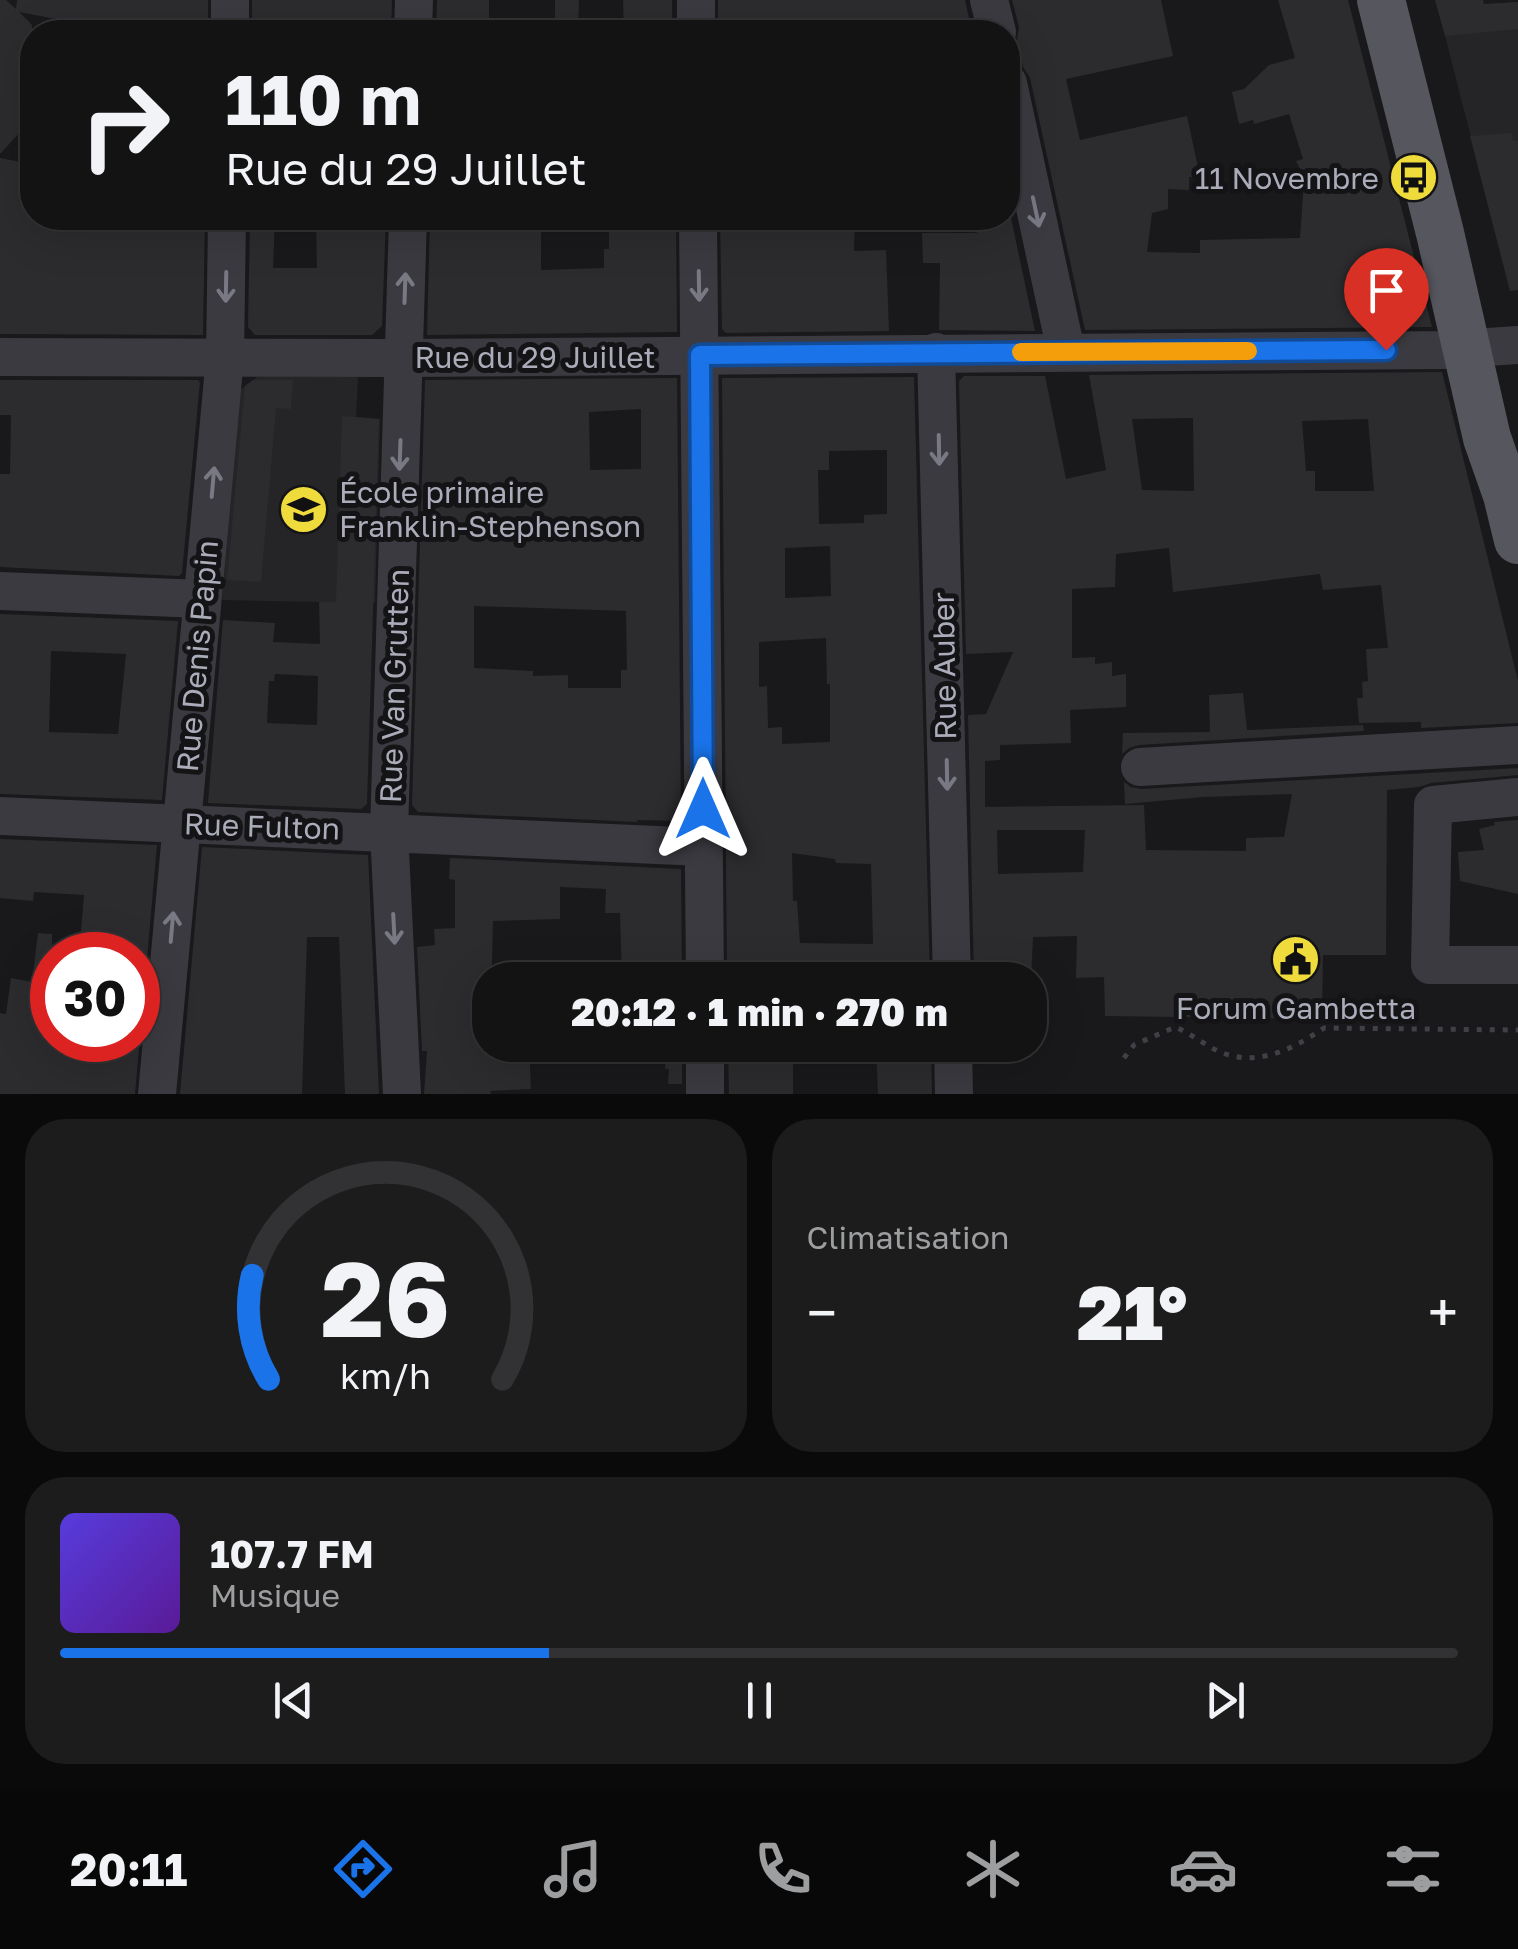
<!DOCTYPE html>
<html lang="fr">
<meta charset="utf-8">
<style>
body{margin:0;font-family:"Golos Text",sans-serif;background:#1c1c1d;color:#f1f3f6;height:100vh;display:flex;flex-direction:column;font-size:38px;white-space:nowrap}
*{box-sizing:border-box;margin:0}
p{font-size:32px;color:#9d9ea0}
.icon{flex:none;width:55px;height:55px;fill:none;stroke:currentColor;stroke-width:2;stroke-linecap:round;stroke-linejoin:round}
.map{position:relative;height:1094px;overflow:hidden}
.panel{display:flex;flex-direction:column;gap:25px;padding:25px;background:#0a0a0b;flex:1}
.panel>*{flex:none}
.guide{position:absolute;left:20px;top:20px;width:1000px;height:210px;border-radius:40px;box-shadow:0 10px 40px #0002,0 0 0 2px #323234;background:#131314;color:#f1f3f6;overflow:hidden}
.speed{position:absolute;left:30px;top:932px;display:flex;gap:20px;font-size:50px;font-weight:700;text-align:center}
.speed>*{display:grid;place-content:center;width:130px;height:130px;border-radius:50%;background:#131314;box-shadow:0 10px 40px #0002,0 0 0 2px #323234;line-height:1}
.speed .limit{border:15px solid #d22;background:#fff;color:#111}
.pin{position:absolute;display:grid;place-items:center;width:85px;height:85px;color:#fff;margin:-102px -42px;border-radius:50% 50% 50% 0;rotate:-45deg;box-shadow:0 0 10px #0007}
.pin .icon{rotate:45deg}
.me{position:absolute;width:110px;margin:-55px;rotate:0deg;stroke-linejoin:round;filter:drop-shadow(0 0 8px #0008)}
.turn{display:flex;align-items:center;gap:35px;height:210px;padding:0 40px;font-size:45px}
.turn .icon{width:130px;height:130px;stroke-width:2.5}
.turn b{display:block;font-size:70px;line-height:85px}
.big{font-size:75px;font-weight:800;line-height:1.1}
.panel .tile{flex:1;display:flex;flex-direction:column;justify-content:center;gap:15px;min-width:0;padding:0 35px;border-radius:40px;background:#1c1c1d}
.panel .dial{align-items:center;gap:0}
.dial svg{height:260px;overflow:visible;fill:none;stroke:#323234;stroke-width:7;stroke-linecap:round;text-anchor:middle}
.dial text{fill:#f1f3f6;stroke:none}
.song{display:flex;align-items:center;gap:30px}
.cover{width:120px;height:120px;border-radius:15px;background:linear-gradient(135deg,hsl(250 70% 55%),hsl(270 70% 35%))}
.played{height:10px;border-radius:5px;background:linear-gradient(90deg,#1a73e8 35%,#323234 35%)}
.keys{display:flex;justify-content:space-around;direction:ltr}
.heat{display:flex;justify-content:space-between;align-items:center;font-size:55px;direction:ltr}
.panel .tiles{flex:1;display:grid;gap:25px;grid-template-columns:1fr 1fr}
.tile:last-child{grid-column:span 2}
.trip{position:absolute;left:472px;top:962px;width:575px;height:100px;border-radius:40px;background:#131314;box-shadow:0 10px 40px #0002,0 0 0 2px #323234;font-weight:800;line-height:100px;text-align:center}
.tabs{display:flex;height:160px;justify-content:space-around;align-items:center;background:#080808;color:#9d9ea0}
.tabs .icon{width:70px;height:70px}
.tabs .selected{color:#1a73e8}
.tabs b{font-size:45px;color:#f1f3f6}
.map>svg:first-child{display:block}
.built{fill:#252528}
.building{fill:#2c2c2f;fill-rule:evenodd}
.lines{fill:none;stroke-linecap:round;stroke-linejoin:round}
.path{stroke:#404047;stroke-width:5;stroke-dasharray:5 8;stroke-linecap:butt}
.minor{stroke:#3a3a40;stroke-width:38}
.major{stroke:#56565f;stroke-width:48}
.oneway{stroke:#787983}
.route-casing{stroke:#114b97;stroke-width:25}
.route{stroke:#1a73e8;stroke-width:18}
.slow{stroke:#f59e0b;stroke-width:18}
.labels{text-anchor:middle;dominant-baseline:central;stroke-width:10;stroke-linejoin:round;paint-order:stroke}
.poi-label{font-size:30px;fill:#abacba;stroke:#141416;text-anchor:end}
.street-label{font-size:30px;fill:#abacba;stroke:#141416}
</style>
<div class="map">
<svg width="1518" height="1094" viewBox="0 0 1518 1094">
<rect width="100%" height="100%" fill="#19191b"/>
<g class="built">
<path d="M1518,2V191L1487,200L1438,8Z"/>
<path d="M257,377H358L356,417L380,419L375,603L222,600L240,390Z"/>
</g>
<g class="building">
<path d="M0,0H6L16,9L17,0H208V28L137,27V23L98,27L19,12L32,25V119L0,154Z"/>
<path d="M252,0H392L391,32H252Z"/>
<path d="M437,0H489V32H436Z"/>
<path d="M555,0H579L578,32H555Z"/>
<path d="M623,0H672V32H624Z"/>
<path d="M718,0H965L972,32H718Z"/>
<path d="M1012,0H1161L1173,56L1066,79L1080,140L1187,116L1200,177H1189V190L1168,189V209L1152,213L1147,252L1200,253V240L1300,238L1304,181H1306L1296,161L1303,159L1289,114L1254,124L1253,120L1239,124L1232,92L1244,89L1269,65L1295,58L1278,0H1348L1432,327L1085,330L1030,78L1023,67L1017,40L1019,27Z"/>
<path d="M1435,0H1483L1484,4L1518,2V29L1445,36Z"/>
<path d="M1512,133L1513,141H1518V290L1510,291L1470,136Z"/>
<path d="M0,158L32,164V218H205L203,335L0,334Z"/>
<path d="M250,218H275L273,268H317L316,218H386L382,326L372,335H255L248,327Z"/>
<path d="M430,218H541V270L604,268V249H609V222H612V218H676L677,332L427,335Z"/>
<path d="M720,218H855L854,251L886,250L889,331L726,333L722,329Z"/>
<path d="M974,218H1011L1035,331L939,330L940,263H923L922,233H977Z"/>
<path d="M1442,372L1518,681V723L1421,728V722L1359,723L1357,698H1363L1362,682L1368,681L1366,649L1388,648L1381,585L1323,590L1320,574L1173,592L1169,548L1116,554L1115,587L1072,589V658L1095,657V664L1112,662V676L1126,674V707L1070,710L1071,743L1000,745V760L985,761V807L1144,805L1146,850L1246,851V838L1284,837L1292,794L1203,797L1125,804L1124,782L1131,787L1141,789L1518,768V775L1431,783L1419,787L1387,790L1386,955H1323L1322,1019L1105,1016L1104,977L1076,978L1077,936L1033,937L1031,979L974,980L968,715L986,714L1013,652L966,654L959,381L964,376H1045L1066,479L1106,470L1089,375ZM1193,418L1194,491L1142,490L1132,419ZM1368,419L1374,491H1315V471H1306L1302,421ZM997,830H1085L1083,872L998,874Z"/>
<path d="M914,377L930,980H727L722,378ZM887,450V514L864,515V523L819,524L818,470H829V451ZM830,546L831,596L785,598V548ZM826,638L827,684H830V742L782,744V727L768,728L767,686L759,687V642ZM792,853L835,859L836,863L871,864L873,944L800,943L797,901H793Z"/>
<path d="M677,378L681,821L636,820L638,822L418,812L412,805L425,380ZM641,409V469L590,470L589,412ZM474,606L626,611L627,670H621V688H568V675L533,676V671L474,668Z"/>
<path d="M0,380H198L200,382L182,573L179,576L0,567V474H10L11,415H0Z"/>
<path d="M253,380H293L291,409L276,408L261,582L227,580L245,386Z"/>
<path d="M342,416L379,419L367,804L361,809L208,803L223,620L275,623L273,642L320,644L319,602H336ZM275,674L318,676L317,725L267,723L269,681H274Z"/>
<path d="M0,614L178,621L162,800L0,794ZM51,651L126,654L118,734L49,732Z"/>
<path d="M1243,693L1247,730L1363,725L1364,731L1139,745L1129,748L1122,754L1123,733L1210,732L1209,695Z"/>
<path d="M1518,820V894L1460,881L1458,852L1484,850L1479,829L1495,825L1494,822Z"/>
<path d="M0,839L157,845L135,1094H0V1013L6,1014L11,978L32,982L38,933L52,934V1040L103,1047V1040H138V955H79L84,895L34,892L33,901L0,898Z"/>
<path d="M202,847L368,855L379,1094H345L339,937H307L302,1094H180Z"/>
<path d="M450,858L681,869L682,980H622L620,913H605L606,889L560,887V919L493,921L490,1045H529L531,1089L490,1091L491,1094H424L427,1051H422L417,947L435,945L434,929L455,928V880L449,879Z"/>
<path d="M666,1045H682V1084H668L669,1069H665Z"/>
<path d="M728,1045H793V1094H729Z"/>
<path d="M876,1045H931L932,1094H878Z"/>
</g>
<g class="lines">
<path class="path" d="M1124,1058L1134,1045L1175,1027C1190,1033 1203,1044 1218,1051C1255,1068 1292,1050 1324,1028L1518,1030"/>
<g class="minor">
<path d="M696,0V32"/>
<path d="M989,0L997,32"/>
<path d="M230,32V0"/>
<path d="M413,32L414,0"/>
<path d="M1008,83L1066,351"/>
<path d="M698,218L705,980"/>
<path d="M936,352L952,980"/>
<path d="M0,357L404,358L1443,350L1518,345"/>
<path d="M0,591L202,599"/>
<path d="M1140,767L1518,745"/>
<path d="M1518,797L1433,805L1430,965H1518"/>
<path d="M0,816L703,847"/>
<path d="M705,1045V1094"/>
<path d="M953,1045L954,1094"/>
<path d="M157,1094L225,357L227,218"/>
<path d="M402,1094L389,831L408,218"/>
</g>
<path class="major" d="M1381,0L1440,233L1487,438L1507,495L1518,540"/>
</g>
<defs><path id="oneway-shaft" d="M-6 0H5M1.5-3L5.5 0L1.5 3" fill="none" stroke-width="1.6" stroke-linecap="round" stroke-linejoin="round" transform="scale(2.5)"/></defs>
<g class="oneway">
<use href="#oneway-shaft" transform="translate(1036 212) rotate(78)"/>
<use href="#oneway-shaft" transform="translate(699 286) rotate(89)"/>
<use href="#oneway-shaft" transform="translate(226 287) rotate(91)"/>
<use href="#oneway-shaft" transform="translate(405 288) rotate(-88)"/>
<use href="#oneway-shaft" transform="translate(939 450) rotate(89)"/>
<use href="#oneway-shaft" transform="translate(400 455) rotate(92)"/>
<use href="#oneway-shaft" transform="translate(213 482) rotate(-85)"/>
<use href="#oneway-shaft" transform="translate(947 775) rotate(89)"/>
<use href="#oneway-shaft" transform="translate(172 927) rotate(-85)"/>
<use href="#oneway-shaft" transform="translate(394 929) rotate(87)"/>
</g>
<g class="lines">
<defs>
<path id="route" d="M703,809L700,355L1386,350"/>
</defs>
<use href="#route" class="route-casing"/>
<use href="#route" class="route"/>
<path class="slow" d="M1021,352L1248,351"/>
</g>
<defs>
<symbol id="bus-disc" viewBox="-11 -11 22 22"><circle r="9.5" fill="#efdc3c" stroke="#141416"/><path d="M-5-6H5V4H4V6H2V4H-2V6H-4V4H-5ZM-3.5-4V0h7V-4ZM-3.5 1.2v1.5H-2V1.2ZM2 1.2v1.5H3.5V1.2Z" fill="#111"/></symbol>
<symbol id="school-disc" viewBox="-11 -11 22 22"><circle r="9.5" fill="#efdc3c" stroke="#141416"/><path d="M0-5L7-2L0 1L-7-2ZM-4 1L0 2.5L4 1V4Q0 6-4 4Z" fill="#111"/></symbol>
<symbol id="civic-disc" viewBox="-11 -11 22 22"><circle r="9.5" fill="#efdc3c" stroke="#141416"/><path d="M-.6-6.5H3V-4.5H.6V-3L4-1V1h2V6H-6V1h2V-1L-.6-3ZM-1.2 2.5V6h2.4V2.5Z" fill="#111"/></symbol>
</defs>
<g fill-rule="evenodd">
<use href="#bus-disc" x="1386" y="150" width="55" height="55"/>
<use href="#school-disc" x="276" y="482" width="55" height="55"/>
<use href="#civic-disc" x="1268" y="932" width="55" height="55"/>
</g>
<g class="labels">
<g class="poi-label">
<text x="1379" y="178">11 Novembre</text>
<text x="339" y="492" text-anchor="start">École primaire<tspan x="339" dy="34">Franklin-Stephenson</tspan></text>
<text x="1296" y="1008" text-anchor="middle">Forum Gambetta</text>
</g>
<g class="street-label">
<text x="535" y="357">Rue du 29 Juillet</text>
<text transform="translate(197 656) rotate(-85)">Rue Denis Papin</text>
<text transform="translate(944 666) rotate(-91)">Rue Auber</text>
<text transform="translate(394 686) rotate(-88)">Rue Van Grutten</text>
<text transform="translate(262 826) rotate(2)">Rue Fulton</text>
</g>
</g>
</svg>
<div class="speed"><div class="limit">30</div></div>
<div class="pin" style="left:1386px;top:350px;background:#d93025"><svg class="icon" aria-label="arrive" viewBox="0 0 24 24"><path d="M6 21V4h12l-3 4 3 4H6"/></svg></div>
<svg class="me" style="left:703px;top:809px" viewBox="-20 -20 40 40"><path d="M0-17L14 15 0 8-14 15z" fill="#1a73e8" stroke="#fff" stroke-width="4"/></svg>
<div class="trip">20:12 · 1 min · 270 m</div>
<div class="guide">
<div class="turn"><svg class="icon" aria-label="right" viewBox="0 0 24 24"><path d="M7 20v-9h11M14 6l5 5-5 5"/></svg><div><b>110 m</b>Rue du 29 Juillet</div></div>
</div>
</div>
<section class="panel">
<div class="tiles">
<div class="tile dial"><svg viewBox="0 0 100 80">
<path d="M14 69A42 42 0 1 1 86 69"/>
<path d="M14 69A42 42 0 0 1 9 37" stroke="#1a73e8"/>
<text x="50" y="56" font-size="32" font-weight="700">26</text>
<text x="50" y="72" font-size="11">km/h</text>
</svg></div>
<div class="tile"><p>Climatisation</p>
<div class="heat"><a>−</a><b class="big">21°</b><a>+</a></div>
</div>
<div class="tile">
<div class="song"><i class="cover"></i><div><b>107.7 FM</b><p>Musique</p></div></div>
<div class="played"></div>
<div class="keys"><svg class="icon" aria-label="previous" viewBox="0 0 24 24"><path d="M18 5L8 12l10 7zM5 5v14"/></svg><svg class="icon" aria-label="pause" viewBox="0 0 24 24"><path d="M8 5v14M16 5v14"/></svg><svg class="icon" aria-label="next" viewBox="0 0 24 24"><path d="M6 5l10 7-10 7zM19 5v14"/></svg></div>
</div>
</div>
</section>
<nav class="tabs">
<b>20:11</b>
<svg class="icon selected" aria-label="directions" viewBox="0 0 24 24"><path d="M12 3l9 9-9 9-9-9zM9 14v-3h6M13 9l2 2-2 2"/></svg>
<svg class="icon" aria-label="music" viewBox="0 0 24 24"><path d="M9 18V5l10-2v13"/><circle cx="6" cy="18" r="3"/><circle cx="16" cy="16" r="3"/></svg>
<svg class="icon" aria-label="phone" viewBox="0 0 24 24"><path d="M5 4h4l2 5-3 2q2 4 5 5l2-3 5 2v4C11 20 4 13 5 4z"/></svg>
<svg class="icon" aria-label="climate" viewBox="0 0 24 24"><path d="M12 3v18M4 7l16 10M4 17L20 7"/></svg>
<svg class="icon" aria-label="car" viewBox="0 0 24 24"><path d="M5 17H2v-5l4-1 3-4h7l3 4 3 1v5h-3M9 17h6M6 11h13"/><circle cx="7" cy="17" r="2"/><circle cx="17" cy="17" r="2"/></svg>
<svg class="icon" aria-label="filters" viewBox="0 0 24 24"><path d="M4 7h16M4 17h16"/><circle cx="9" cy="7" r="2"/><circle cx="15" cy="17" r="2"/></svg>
</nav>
